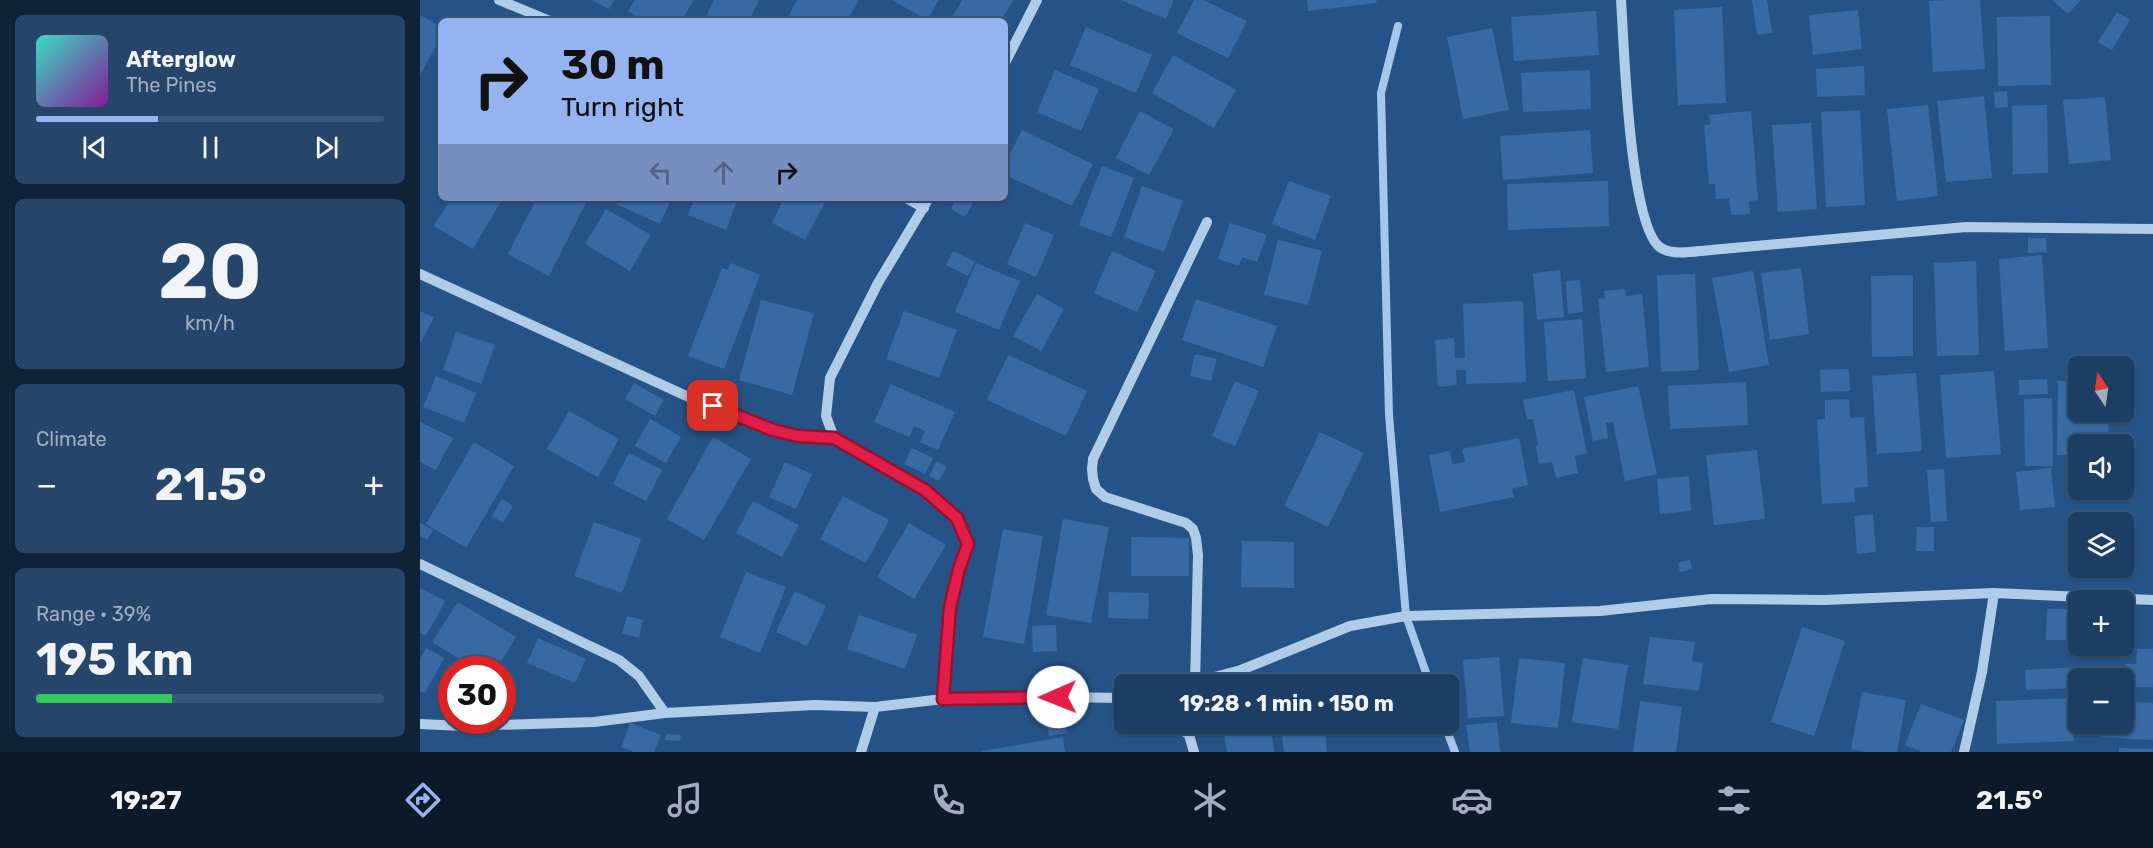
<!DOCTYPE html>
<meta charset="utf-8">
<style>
body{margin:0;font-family:Rubik,sans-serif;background:#25456b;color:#f1f3f6;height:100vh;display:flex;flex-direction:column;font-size:22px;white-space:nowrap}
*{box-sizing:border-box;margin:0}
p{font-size:20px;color:#a0aebf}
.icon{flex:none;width:33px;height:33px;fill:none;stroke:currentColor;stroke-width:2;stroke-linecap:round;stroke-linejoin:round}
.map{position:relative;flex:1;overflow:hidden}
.details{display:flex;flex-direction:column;gap:15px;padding:15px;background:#0f2238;width:420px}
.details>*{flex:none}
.top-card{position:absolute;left:18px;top:18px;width:570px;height:183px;border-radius:9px;box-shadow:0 2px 4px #0004,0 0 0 2px #3a5779;background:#95b2f1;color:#111;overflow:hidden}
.needle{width:39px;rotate:347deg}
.tools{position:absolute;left:1648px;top:356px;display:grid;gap:12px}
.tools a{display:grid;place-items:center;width:66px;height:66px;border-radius:9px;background:#1c3e65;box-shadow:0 2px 4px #0004,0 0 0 2px #3a5779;font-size:30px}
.speed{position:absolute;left:18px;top:656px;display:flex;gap:12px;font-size:30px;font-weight:700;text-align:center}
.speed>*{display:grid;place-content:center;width:78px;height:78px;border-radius:50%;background:#1c3e65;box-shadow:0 2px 4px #0004,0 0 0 2px #3a5779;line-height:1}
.speed .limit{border:9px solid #d22;background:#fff;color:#111}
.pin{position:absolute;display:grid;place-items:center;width:51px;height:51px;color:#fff;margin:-26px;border-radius:12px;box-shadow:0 3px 9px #0006}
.me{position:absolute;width:66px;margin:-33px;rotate:269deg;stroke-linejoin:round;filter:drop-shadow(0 0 4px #0008)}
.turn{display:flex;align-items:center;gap:21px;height:126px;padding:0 24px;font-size:27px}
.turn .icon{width:78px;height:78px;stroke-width:2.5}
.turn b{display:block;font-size:42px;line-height:51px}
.lanes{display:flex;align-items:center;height:57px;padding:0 24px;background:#0003;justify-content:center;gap:30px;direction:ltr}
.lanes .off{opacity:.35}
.big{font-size:45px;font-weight:700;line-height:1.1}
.details .card{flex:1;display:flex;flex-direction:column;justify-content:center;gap:9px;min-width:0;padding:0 21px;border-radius:9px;background:#25456b}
.details .dial{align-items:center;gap:0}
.dial b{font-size:78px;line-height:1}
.song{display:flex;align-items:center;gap:18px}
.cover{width:72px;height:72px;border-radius:9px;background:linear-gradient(135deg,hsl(170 70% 55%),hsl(290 70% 35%))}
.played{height:6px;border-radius:3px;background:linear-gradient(90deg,#95b2f1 35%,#3a5779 35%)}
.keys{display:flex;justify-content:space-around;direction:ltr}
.heat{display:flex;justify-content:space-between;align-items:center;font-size:33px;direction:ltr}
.charge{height:9px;border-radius:4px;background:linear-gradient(90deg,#34c759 39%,#3a5779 0)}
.trip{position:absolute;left:694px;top:674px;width:345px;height:60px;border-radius:9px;background:#1c3e65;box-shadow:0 2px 4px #0004,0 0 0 2px #3a5779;font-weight:700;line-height:60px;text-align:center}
.tabs{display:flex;height:96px;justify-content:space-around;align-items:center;background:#0b1928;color:#a0aebf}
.tabs .icon{width:42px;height:42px}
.tabs .selected{color:#95b2f1}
.tabs b{font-size:27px;color:#f1f3f6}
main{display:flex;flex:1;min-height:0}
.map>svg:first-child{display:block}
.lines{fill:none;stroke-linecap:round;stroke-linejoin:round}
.stream{stroke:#a6c7e9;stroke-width:8}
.building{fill:#376aa3}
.minor{stroke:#b1cce8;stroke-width:10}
.route-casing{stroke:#92132f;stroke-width:15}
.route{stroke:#e11d48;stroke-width:10}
</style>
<main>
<section class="details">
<div class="card">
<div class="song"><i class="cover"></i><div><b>Afterglow</b><p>The Pines</p></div></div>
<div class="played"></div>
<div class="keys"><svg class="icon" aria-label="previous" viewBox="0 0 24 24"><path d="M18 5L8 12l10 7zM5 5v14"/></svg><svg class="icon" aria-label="pause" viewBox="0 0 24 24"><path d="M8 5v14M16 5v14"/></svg><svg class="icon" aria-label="next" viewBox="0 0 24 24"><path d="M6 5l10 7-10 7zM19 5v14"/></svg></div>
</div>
<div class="card dial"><b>20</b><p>km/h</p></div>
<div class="card"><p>Climate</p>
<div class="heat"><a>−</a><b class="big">21.5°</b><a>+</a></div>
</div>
<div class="card"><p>Range · 39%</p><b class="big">195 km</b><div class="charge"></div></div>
</section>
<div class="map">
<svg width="1733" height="752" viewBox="0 0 1733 752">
<rect width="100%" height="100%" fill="#265387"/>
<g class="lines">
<g class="stream">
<path d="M978,26L961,93L969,415L986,616L1010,684"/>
<path d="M1024,723L1035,752"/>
</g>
</g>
<g class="building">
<path d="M172,0H194L189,9Z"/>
<path d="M215,0H274L261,21H220L222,19L208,11Z"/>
<path d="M294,0H339L329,21H284Z"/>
<path d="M377,0H439L427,21H366Z"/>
<path d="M472,0H519L507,20Z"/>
<path d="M542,0H593L581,21H530Z"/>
<path d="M701,0H754L746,19Z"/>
<path d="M774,0H783L827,21L808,58L757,33Z"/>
<path d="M887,0H956L957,3L888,11Z"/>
<path d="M1332,0H1347L1352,33L1337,35Z"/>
<path d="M1526,0H1560L1565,69L1513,72L1509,1Z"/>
<path d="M1632,0H1661L1648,14Z"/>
<path d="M1302,7L1306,103L1258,105L1254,10Z"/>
<path d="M1438,10L1442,49L1393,55L1389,15Z"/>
<path d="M1176,11L1179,55L1094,61L1091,17Z"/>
<path d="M1697,12L1710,20L1692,50L1678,42Z"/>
<path d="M0,15L21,27V37L0,75Z"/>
<path d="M1630,16L1631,85L1578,86L1577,17Z"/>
<path d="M666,27L732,55L716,93L650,65Z"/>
<path d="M1072,28L1089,110L1043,119L1027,37Z"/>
<path d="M753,55L816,90L794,128L732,93Z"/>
<path d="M1444,66L1445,95L1397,97L1396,69Z"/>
<path d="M635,70L679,89L661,131L617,112Z"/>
<path d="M1170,70L1171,109L1103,112L1101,73Z"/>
<path d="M1587,91L1588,107L1575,108L1574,92Z"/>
<path d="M1564,96L1572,178L1526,182L1517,101Z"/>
<path d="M1685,97L1691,160L1649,164L1643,100Z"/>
<path d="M1508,105L1518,196L1477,201L1467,109Z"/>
<path d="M1627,105L1628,173L1593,174L1592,106Z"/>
<path d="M1440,110L1445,205L1406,207L1401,112Z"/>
<path d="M720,111L754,129L729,175L696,158Z"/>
<path d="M1331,111L1338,200L1329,201L1330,214L1311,215L1309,198L1296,199L1295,184H1289L1284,125H1290L1289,115Z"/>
<path d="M1391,123L1397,209L1358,212L1352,125Z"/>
<path d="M602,130L673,164L652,206L585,175V164Z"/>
<path d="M1170,130L1173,173L1083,180L1080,136Z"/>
<path d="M682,166L714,178L691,237L659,225Z"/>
<path d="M869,181L911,196L895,240L852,224Z"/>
<path d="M1188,181L1189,226L1088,230L1087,184Z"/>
<path d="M722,186L763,201L744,252L704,237Z"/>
<path d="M31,198H83L53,249L14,226Z"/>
<path d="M117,198L168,199L129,276L88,254Z"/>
<path d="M198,198H252L240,224L196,204Z"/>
<path d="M275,198H318L306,230L268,215Z"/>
<path d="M364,198H407L385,240L352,223Z"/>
<path d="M537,198H556L545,217L531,209Z"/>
<path d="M186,209L231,235L210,271L165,244Z"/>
<path d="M605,223L634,235L616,277L587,264Z"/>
<path d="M810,223L847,235L837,262L822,257L819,266L798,259Z"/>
<path d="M1608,238H1626L1627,252L1608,253Z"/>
<path d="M858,240L902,251L888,305L844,295Z"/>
<path d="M533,251L555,262L548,276L526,265Z"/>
<path d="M692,251L736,271L717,312L674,293Z"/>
<path d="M1622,255L1628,348L1585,351L1579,259Z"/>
<path d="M1556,261L1559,355L1517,356L1514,263Z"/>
<path d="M311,263L340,275L304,369L268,356L302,268L308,270Z"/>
<path d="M556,263L600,281L579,330L535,312Z"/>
<path d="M1381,268L1389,334L1350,340L1341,273Z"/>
<path d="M1140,270L1144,317L1117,320L1113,273Z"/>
<path d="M1333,271L1349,365L1309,372L1292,278Z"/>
<path d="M1275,274L1279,370L1241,372L1237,275Z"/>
<path d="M1493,275V356L1452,357L1451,276Z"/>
<path d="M1160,280L1163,312L1148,314L1146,281Z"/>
<path d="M1205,289L1206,296L1222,294L1229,367L1186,372L1178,299L1185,298L1184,291Z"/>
<path d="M617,294L644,309L621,351L593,336Z"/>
<path d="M776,299L857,326L843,367L762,340Z"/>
<path d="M341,300L394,313L372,395L319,380Z"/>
<path d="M1103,301L1106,382L1046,384V370H1036L1037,385L1018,387L1015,340L1034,338L1035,358H1045L1043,304Z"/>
<path d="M0,311L14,317L0,344Z"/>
<path d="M484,311L537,330L519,378L466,359Z"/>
<path d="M1162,319L1166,378L1128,381L1124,322Z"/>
<path d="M36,332L75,345L61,384L23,370Z"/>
<path d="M775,354L797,359L791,381L770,376Z"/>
<path d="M588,355L667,391L646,436L567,400Z"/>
<path d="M1429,369L1430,391L1401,392L1400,370Z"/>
<path d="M1574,371L1581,454L1526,458L1520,375Z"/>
<path d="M1496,373L1502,451L1457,454L1452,376Z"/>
<path d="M16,376L56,393L44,423L3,407Z"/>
<path d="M1627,379L1628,394L1599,395V380Z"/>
<path d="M815,381L839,391L815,446L792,436Z"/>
<path d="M1638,381H1659V411H1689L1688,444H1659V465H1650V455H1637Z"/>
<path d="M1326,382L1328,425L1250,429L1248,386Z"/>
<path d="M214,383L244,400L235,416L205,399Z"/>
<path d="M471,384L535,412L518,450L500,442L505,431L494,426L489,437L454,422Z"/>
<path d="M1218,386L1237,474L1205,481L1193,422L1186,423L1188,438L1173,441L1164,397Z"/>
<path d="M1154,390L1167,453L1155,456L1158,473L1136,478L1132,462L1119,464L1116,446H1118L1113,419L1107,420L1103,400Z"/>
<path d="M1632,398L1633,466H1605L1604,399Z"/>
<path d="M1429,399L1430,418L1444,417L1448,487L1434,488L1435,502L1402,504L1397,420L1405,419V400Z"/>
<path d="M149,411L199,439L178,477L127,449Z"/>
<path d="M230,419L261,437L246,463L215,446Z"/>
<path d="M0,422L33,438L16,470L0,462Z"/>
<path d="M900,432L944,453L908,527L864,506Z"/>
<path d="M293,437L331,459L284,540L247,519Z"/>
<path d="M1099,438L1108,485L1092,489L1094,497L1020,512L1009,455L1030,451L1032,464L1045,462L1042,449Z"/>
<path d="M54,442L94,466L46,548L6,524Z"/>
<path d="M492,448L513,458L505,474L484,464Z"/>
<path d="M1337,450L1345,519L1294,525L1286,455Z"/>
<path d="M209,453L242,470L226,501L193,484Z"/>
<path d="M517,461L527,467L519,481L509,476Z"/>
<path d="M365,462L392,474L376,509L349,497Z"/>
<path d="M1631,468L1635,507L1600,510L1596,472Z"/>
<path d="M1524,469L1527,521L1511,522L1507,470Z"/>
<path d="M1269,476L1271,511L1240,514L1237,479Z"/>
<path d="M423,496L469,520L446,563L400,539Z"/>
<path d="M82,499L93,506L83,523L72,516Z"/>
<path d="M333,501L379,525L362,557L316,533Z"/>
<path d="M1453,514L1456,552L1437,554L1434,516Z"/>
<path d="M643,519L689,527L671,623L626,615Z"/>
<path d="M174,522L221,539L202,593L154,576Z"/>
<path d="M0,523L13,530L7,540L0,536Z"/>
<path d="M489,523L526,545L494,599L457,577Z"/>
<path d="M1497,527H1514V551H1496Z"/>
<path d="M583,529L623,536L604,644L563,637Z"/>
<path d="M711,537L769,538V576H711Z"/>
<path d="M822,541L874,542V588L821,587Z"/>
<path d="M1270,560L1272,569L1260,572L1258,563Z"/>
<path d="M326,572L366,587L340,653L300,637Z"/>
<path d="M0,588L25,601L6,636L0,633Z"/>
<path d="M375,591L406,606L387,646L356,632Z"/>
<path d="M689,592L729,593L728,619L688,618Z"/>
<path d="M38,602L96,637L76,669H56L12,642Z"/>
<path d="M1627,609H1659V640H1626Z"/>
<path d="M439,615L497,635L485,669L427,649Z"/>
<path d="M207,616L223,620L219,638L202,633Z"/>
<path d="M636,625L637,651L613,652L612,626Z"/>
<path d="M1382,627L1425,641L1394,736L1351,722Z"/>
<path d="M1230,637L1275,642L1272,661L1283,663L1279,691L1223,684Z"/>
<path d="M118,638L166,659L155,683L107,663Z"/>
<path d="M6,648L24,658L5,693L0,691V659Z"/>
<path d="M1717,649H1733V687H1705V664H1716Z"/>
<path d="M1079,657L1084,716L1048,718L1043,660Z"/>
<path d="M1099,658L1145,663L1138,728L1091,723Z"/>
<path d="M1163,658L1208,665L1198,729L1152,722Z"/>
<path d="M1659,667V688L1606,690L1605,670Z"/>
<path d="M1442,692L1486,700L1477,752H1446L1431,749Z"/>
<path d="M1652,698L1654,741L1577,744L1576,701Z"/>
<path d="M1220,701L1262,707L1256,752H1213Z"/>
<path d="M1704,701L1733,703V740L1680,737V723H1704Z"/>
<path d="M1501,704L1544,720L1531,752H1502L1485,745Z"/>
<path d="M645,719L647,733L629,736L626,722Z"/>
<path d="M1077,722L1080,752H1050L1046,725Z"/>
<path d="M210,723L241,735L234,752H214L201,747Z"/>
<path d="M851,725L854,752H807L804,731Z"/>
<path d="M905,731L907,752H864L862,736Z"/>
<path d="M246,734L261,735L260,741L245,740Z"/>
<path d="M643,737L645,752H561V751Z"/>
<path d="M1699,748L1733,749V752H1699Z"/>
</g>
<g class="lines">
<g class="minor">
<path d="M79,0L130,21"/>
<path d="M1201,0C1204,42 1209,228 1241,248C1254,256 1276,251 1291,250L1546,227L1733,229"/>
<path d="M585,63L617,0"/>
<path d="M486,198L504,208"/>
<path d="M509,198L458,283L410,378L406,416L414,438L505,490L537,518L548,544C529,596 527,644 523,699"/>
<path d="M0,274L273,399L353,430L378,436L414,438"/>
<path d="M0,564L199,660L219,676L245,713"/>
<path d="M768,684L821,670L930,626L986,616L1180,611L1291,599L1405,600L1574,593L1733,600"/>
<path d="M775,684L778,555L776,538L773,529L766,523L685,497L676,489L673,479L672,469L673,459L787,222"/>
<path d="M753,723L769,735"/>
<path d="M771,723L769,735L774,752"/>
<path d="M0,724L44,726L174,722L245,713L395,705L455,707L523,699L638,697L705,698"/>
<path d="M441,752L455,707"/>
<path d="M1544,752L1562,672L1574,593"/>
</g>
</g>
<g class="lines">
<defs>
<path id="route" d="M293,406L353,430L378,436L414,438L505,490L537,518L548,544L539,569L530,607L523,699L638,697"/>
</defs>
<use href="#route" class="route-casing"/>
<use href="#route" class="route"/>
</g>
</svg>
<div class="tools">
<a><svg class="needle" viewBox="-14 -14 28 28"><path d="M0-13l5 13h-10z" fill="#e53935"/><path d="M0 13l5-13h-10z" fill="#a0aebf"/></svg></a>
<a><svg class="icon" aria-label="sound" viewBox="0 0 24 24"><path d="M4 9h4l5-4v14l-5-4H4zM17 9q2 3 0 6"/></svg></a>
<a><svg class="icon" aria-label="layers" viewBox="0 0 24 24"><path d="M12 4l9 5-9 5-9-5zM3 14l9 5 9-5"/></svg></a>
<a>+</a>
<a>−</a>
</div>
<div class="speed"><div class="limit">30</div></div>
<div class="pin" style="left:293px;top:406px;background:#d93025"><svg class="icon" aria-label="arrive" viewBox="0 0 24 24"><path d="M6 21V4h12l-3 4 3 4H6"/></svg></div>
<svg class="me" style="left:638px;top:697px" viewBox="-20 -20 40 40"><circle r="19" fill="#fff"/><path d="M0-13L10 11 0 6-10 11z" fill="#e11d48"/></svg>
<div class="trip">19:28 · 1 min · 150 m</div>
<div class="top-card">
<div class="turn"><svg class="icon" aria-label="right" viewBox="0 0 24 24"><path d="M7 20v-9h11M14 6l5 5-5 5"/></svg><div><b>30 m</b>Turn right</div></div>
<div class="lanes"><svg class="icon off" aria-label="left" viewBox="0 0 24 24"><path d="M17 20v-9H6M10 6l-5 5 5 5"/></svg><svg class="icon off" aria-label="ahead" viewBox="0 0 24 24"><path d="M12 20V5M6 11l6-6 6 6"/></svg><svg class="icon" aria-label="right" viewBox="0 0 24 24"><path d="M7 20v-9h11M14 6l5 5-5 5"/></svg></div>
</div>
</div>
</main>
<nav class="tabs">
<b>19:27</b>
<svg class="icon selected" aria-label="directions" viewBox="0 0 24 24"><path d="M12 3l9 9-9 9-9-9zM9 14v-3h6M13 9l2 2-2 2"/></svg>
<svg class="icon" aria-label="music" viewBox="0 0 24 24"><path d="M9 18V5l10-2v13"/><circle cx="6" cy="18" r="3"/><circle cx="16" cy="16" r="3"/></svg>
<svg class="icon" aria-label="phone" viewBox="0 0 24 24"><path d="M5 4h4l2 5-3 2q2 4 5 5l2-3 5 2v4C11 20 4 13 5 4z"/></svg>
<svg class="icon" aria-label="climate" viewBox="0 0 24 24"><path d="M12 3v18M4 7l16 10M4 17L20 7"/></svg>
<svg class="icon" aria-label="car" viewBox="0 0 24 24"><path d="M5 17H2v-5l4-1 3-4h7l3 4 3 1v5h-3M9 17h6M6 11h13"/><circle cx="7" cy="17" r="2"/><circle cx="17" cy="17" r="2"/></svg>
<svg class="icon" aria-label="filters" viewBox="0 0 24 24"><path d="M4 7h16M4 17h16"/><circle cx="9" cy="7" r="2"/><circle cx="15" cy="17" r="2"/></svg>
<b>21.5°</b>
</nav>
